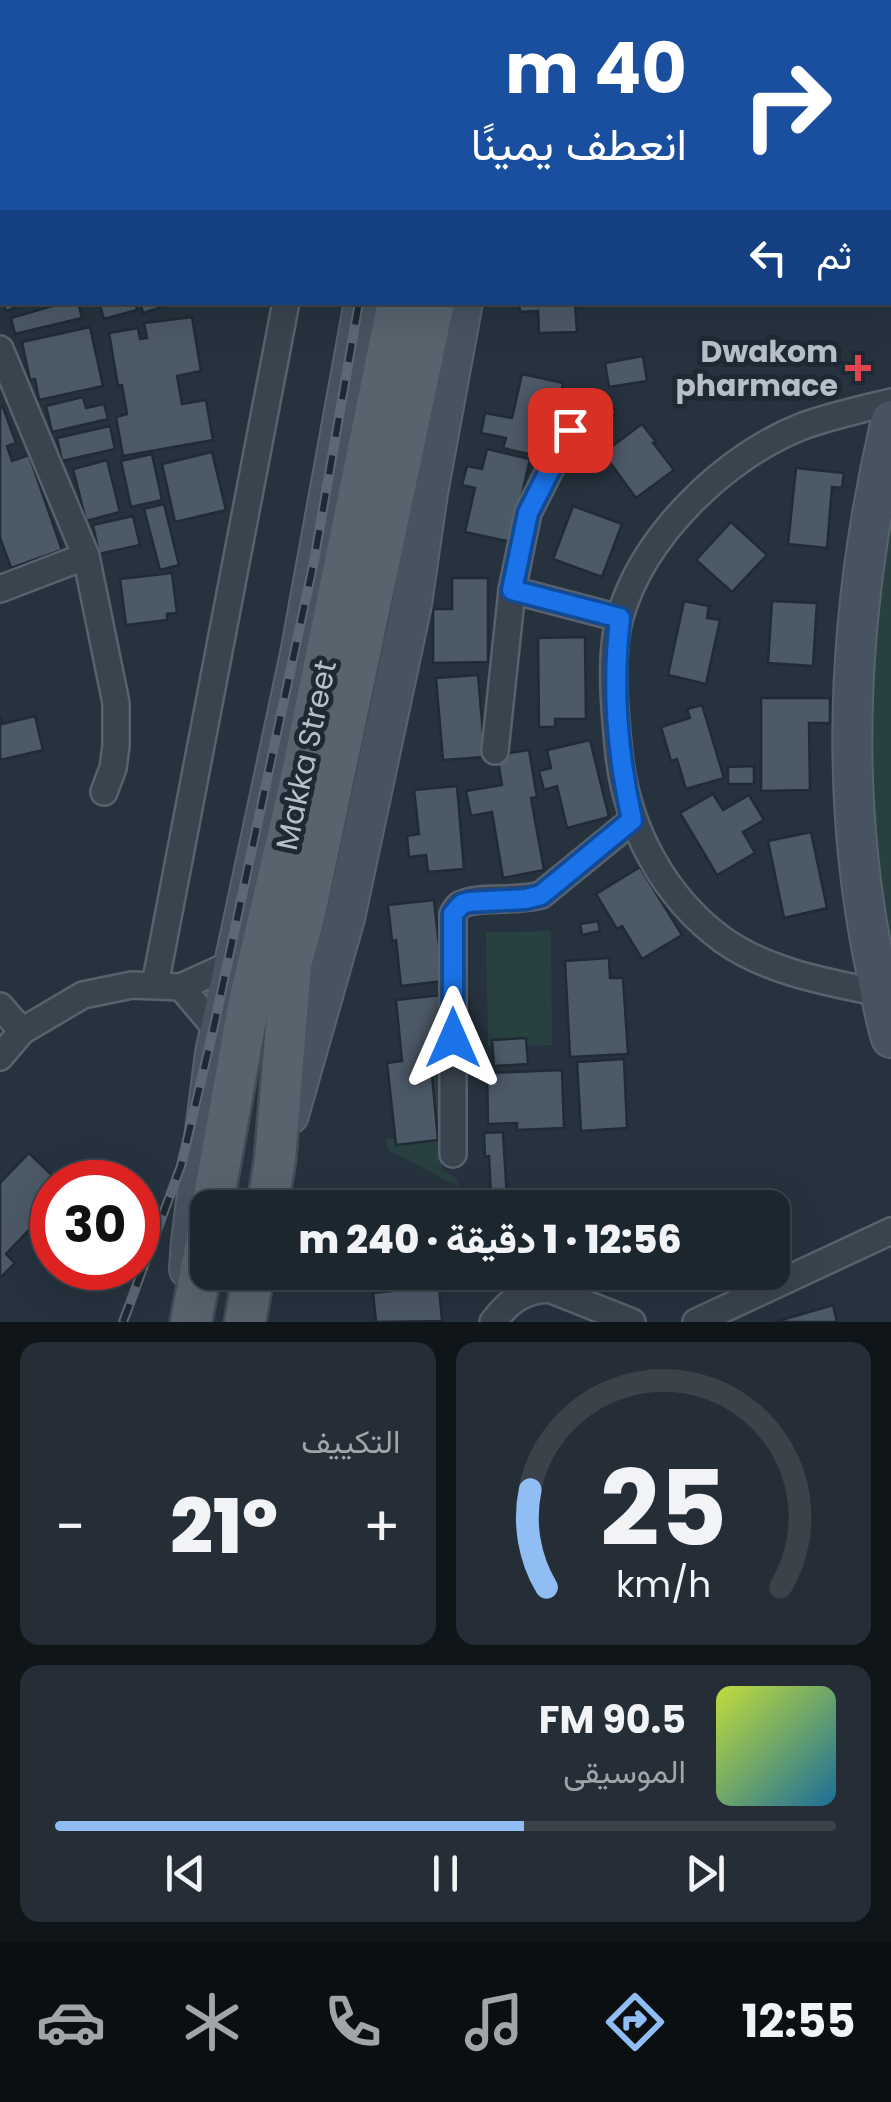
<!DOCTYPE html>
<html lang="ar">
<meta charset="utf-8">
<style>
body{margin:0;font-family:Poppins,Vazirmatn,sans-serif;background:#252e36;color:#f1f3f6;direction:rtl;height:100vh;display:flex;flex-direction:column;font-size:38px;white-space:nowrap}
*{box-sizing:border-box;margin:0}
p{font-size:32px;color:#a0a5aa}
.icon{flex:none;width:55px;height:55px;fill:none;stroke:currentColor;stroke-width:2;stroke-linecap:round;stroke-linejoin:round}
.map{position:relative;height:1322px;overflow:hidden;direction:ltr}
.sheet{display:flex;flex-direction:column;gap:20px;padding:20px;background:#0f1519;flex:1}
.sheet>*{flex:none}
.top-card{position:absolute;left:0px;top:0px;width:892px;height:305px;box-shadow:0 10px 40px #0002,0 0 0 2px #3a434a;direction:rtl;background:#1a4fa0;color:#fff;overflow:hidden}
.speed{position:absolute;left:30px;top:1160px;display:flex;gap:20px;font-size:50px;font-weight:700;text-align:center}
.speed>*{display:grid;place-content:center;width:130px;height:130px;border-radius:50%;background:#1c262e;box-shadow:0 10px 40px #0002,0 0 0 2px #3a434a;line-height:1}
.speed .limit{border:15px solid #d22;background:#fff;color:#111}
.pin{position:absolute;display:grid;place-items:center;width:85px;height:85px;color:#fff;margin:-42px;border-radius:20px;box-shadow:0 5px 15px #0006}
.me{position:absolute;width:110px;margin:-55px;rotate:0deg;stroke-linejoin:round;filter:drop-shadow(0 0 8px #0008)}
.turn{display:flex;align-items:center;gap:35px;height:210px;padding:0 40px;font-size:45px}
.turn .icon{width:130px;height:130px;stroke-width:2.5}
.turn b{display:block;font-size:70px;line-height:85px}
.then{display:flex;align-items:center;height:95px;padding:0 40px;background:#0003;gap:20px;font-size:38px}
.big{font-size:75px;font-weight:800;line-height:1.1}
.sheet .card{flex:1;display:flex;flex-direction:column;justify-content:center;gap:15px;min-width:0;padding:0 35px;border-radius:20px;background:#252e36}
.sheet .dial{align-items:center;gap:0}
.dial svg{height:260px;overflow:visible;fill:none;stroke:#3a434a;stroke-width:7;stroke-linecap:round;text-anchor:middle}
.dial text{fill:#f1f3f6;stroke:none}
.song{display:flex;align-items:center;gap:30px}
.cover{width:120px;height:120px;border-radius:15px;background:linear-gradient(135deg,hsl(70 70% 55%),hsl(200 70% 35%))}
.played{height:10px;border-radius:5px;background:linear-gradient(90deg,#90bef4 60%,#3a434a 60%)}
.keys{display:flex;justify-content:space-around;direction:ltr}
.heat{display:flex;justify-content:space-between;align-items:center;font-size:55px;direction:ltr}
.sheet .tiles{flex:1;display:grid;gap:20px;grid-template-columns:1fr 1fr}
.card:last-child{grid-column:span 2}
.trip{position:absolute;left:190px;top:1190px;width:600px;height:100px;border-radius:20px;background:#1c262e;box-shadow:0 10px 40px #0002,0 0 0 2px #3a434a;font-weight:800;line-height:100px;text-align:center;direction:rtl}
.dock{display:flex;height:160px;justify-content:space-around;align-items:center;background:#0b0f12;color:#a0a5aa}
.dock .icon{width:70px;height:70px}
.dock .current{color:#90bef4}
.dock b{font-size:45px;color:#f1f3f6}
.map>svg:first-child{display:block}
.green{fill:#294040}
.building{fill:#4c5967;stroke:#212b35;stroke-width:2.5}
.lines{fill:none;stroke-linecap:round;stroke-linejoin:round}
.street-casing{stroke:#58626c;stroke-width:30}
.secondary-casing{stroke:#58626c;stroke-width:42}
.primary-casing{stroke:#434d57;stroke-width:45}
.street{stroke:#3a444e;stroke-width:25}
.secondary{stroke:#485361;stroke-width:38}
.primary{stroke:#58636e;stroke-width:40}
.rail-casing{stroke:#5c6875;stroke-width:10}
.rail{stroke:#1f2933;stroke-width:6;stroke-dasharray:19;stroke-linecap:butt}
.route-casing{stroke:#114b97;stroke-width:25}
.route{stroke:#1a73e8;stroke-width:18}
.health-dot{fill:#e0444e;stroke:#1f2933;stroke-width:4}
.labels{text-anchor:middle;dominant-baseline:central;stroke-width:10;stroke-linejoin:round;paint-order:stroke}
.poi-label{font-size:30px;font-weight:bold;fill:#b6bfc9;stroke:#1f2933;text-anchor:end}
.street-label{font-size:30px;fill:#b6bfc9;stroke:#1f2933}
</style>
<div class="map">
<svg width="891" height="1322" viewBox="0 0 891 1322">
<rect width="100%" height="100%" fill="#26323e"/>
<g class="green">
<path d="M891,524V968L886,938L866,750L871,647Z"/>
<path d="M551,931L552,1045L488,1046L486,932Z"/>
<path d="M433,993H449L440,1088L442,1170L458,1179L459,1187L388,1150L386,1139L423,1136L422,1067L434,1066Z"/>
</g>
<g class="building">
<path d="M72,0H145L146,2H73Z"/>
<path d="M705,0H788V2H697Z"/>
<path d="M812,0H891V36L890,2H812Z"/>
<path d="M2,224V302L0,295V225Z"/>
<path d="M3,302H31L6,311Z"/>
<path d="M66,302H78L82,318L15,334L11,318Z"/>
<path d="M99,302H135L137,310L104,319Z"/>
<path d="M140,302H175V303L143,313Z"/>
<path d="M519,302H575L577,332L539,333L538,311L520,312Z"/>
<path d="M192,317L201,371L177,376L182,404L206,400L213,440L123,456L116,417L127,414L122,385L118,386L109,333L138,328L140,339L147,338L144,323Z"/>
<path d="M90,327L103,386L39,400L35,379L30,380L22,342Z"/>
<path d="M643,356L647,381L609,387L605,363Z"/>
<path d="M522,374L563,383L546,458L503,448L506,438L481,433L485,413L512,418Z"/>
<path d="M581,394L616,410L609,427L574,411Z"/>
<path d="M83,397L86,408L104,404L108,419L52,432L46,406Z"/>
<path d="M3,407L16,443L7,446L12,461L29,455L62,550L11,568L0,538V408Z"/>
<path d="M642,424L656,442L653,443L674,470L636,498L603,453Z"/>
<path d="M110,426L115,449L62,461L57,438Z"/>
<path d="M487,449L530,459L511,542L465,532L475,488L462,485L467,466L482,469Z"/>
<path d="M212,452L226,510L175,522L162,464Z"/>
<path d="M152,454L162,500L131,507L121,461Z"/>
<path d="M107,460L120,512L86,521L73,469Z"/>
<path d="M796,468L844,473L842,488L832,487L827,548L788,544Z"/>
<path d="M164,504L179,565L160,570L144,509Z"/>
<path d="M573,506L622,524L602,577L553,559Z"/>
<path d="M133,516L140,545L99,554L93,525Z"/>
<path d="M731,522L767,555L732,592L696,560Z"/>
<path d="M172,573L177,613L167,614V620L126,625L120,579Z"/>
<path d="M452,578H488V662L433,663V609H452Z"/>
<path d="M684,601L709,606L707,618L720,620L706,684L668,675Z"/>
<path d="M772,601L817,603L813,666L768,663Z"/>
<path d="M585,637L586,719H555V727H539L538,638Z"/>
<path d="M478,675L485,757L443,760L436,678Z"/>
<path d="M761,698H830V723H809L810,790L761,791Z"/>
<path d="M702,705L724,778L686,789L677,759L671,761L661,727L690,718L687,709Z"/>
<path d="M0,716L2,724L35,716L43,750L0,760Z"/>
<path d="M590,740L609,817L567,828L557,786L544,790L539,771L551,768L547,750Z"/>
<path d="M529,750L537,797L531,798L544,870L503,878L492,812L471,816L466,791L502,785L497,755Z"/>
<path d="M754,766V784H728V767Z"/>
<path d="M457,786L464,869L428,872L426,855L409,857L407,836L419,834L414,790Z"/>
<path d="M713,794L723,810L749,795L764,820L743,832L755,853L717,875L680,813Z"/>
<path d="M811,832L827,908L784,918L768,841Z"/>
<path d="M640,867L682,935L642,959L622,926L617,929L596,894Z"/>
<path d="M434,900L443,981L401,986L396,940L392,941L388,905Z"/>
<path d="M598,921L600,931L582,935L580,924Z"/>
<path d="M609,958L610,978H623L628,1054L570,1057L565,961Z"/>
<path d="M441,995L449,1073L432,1075L438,1140L396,1145L387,1063L402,1061L396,1000Z"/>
<path d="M526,1038L528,1064L494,1066L492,1040Z"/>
<path d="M624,1059L627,1128L581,1131L577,1062Z"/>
<path d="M562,1070L564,1128L517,1130V1123L488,1124L487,1073Z"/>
<path d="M503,1132L507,1198L491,1199L489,1156L485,1157L484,1133Z"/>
<path d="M29,1153L58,1181L52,1182V1186L35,1204L45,1213L6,1254L15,1263L0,1278V1183Z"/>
<path d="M439,1286L442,1321L376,1322L373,1293Z"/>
<path d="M833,1305L837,1322H775Z"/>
</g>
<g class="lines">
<defs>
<g id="street">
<path d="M43,0L44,2"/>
<path d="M346,2L347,0"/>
<path d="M890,52H891"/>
<path d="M0,144L2,143"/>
<path d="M0,349L86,556L116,703V746L113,768L104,792"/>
<path d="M0,589L86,556"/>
<path d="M512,590L619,618"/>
<path d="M495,751L512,590L528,513L570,430"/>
<path d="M155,985L286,302"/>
<path d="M181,987L219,1032"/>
<path d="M880,993C827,982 768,972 723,940C663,896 627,827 619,754C615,715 609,655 620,617C643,536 725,456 803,426C831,416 862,409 891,402"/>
<path d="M0,1006L22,1031L83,995L132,985L181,987L234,963"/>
<path d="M0,1057L22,1031"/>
<path d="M453,1154V914C457,908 457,905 465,903C485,896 516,902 541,895L633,820"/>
<path d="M493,1322C508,1302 523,1290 549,1289L632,1322"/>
<path d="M696,1322L891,1231"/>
</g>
<g id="secondary">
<path d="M424,2V0"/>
<path d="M522,2V0"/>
<path d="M890,143H891"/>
<path d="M891,420C850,596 838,778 873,956C879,984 883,1012 891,1038"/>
<path d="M289,1115L345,918L412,604L428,493L463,302"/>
<path d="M189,1269L191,1241L215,1053L300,654L364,302"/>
</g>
<g id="primary">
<path d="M457,2L458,0"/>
<path d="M494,2L495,0"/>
<path d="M212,1208L249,1002L299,788L398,302"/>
<path d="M267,1208L275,1160L291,965L305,913L434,302"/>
<path d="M191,1322L208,1232"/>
<path d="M245,1322L254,1272"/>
</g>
</defs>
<use href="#street" class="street-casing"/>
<use href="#secondary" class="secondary-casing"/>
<use href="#primary" class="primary-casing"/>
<use href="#street" class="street"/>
<use href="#secondary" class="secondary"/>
<use href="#primary" class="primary"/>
<defs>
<g id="rail">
<path d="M410,2L411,0"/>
<path d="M123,1322L181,1166L214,1026L314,561L359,302"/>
</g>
</defs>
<use href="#rail" class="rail-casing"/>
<use href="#rail" class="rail"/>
</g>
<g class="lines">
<defs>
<path id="route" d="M453,1038V914L462,904L469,902L526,899L541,895L632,820C617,750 612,689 620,618L512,590L528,513L570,430"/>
</defs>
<use href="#route" class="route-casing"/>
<use href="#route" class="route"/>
</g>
<path class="health-dot" d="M853 353h10v10h10v10h-10v10h-10v-10h-10v-10h10z"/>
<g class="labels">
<g class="poi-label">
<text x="838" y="351">Dwakom<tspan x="838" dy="34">pharmace</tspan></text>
</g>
<g class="street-label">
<text transform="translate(306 755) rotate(-78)">Makka Street</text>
</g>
</g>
</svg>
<div class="speed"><div class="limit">30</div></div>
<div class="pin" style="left:570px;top:430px;background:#d93025"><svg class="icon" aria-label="arrive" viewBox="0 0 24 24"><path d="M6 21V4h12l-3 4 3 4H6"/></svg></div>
<svg class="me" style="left:453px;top:1038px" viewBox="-20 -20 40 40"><path d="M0-17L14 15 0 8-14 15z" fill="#1a73e8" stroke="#fff" stroke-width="4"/></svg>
<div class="trip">12:56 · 1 دقيقة · 240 m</div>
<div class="top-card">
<div class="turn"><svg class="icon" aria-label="right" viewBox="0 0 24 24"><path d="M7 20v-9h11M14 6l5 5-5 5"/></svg><div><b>40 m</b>انعطف يمينًا</div></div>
<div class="then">ثم<svg class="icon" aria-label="left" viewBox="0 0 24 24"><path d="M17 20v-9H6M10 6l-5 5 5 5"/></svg></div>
</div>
</div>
<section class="sheet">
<div class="tiles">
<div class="card dial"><svg viewBox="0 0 100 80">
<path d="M14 69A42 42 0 1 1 86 69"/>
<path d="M14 69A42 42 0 0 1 9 39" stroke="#90bef4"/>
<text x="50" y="56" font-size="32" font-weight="700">25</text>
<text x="50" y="72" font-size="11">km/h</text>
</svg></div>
<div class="card"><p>التكييف</p>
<div class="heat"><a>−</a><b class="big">21°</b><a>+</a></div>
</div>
<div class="card">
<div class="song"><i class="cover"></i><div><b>90.5 FM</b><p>الموسيقى</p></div></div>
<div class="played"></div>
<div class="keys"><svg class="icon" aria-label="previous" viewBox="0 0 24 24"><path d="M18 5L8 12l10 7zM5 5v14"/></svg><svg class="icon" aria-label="pause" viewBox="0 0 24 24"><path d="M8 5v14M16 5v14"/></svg><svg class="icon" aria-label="next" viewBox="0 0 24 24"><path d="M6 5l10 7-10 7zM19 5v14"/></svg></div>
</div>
</div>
</section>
<nav class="dock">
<b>12:55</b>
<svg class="icon current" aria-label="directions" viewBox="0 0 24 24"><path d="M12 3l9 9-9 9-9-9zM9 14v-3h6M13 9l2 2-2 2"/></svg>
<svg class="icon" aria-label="music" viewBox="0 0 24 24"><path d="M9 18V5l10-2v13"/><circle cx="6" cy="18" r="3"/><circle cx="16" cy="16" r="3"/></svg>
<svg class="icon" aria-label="phone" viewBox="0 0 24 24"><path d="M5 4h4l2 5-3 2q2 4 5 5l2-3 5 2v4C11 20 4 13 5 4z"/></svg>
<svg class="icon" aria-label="climate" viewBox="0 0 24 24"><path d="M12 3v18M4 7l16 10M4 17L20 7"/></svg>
<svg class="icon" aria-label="car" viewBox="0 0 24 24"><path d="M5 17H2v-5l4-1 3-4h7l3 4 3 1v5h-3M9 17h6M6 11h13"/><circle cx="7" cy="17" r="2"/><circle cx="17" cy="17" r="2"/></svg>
</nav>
